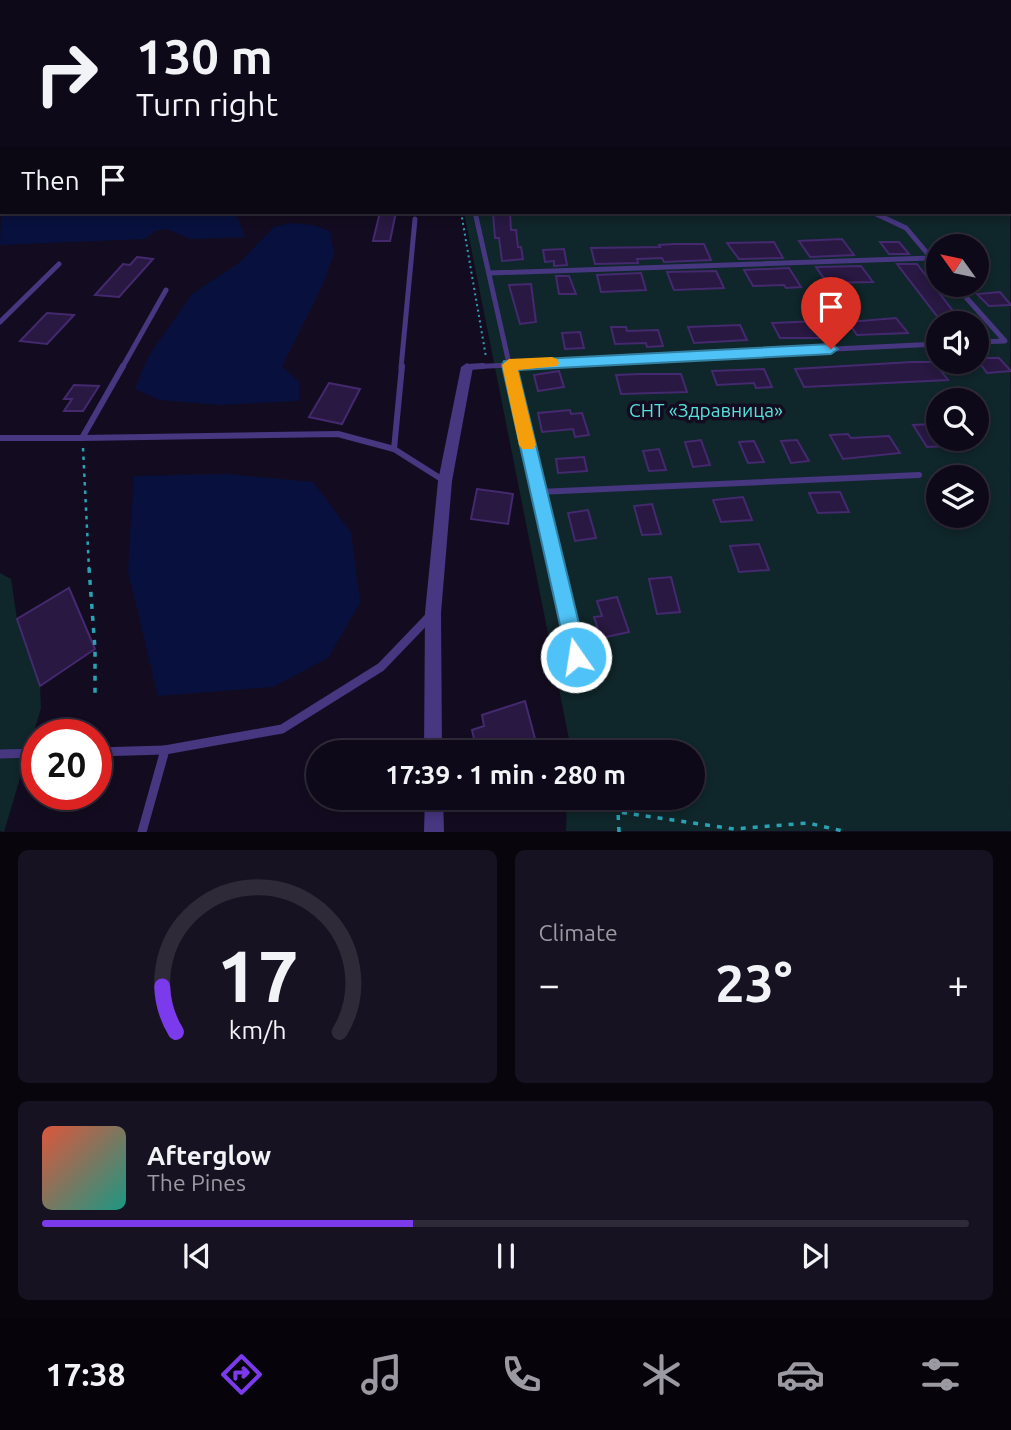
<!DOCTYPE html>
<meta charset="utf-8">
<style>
body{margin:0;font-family:Ubuntu,sans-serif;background:#171221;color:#f1f3f6;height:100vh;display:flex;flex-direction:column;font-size:26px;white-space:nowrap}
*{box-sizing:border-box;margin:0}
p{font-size:23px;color:#9b9aa2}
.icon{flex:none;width:38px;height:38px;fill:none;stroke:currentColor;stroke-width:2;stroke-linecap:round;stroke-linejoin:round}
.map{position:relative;height:832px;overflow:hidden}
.panel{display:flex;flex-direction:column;gap:18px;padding:18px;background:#08050d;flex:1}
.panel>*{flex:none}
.hud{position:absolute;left:0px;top:0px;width:1012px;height:214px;box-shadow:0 4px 10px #0003,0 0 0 2px #2e2a37;background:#0e0918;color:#f1f3f6;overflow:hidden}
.needle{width:46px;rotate:303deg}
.tools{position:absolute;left:926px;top:234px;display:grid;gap:14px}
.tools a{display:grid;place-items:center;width:63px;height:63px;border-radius:50%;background:#0e0918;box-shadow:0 4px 10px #0003,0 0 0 2px #2e2a37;font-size:35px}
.speed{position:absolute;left:21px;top:719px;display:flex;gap:14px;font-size:35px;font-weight:700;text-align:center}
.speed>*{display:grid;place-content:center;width:91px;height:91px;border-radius:50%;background:#0e0918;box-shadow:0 4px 10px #0003,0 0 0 2px #2e2a37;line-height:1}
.speed .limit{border:10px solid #d22;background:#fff;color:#111}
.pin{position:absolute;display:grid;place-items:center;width:60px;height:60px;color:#fff;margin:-72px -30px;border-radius:50% 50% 50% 0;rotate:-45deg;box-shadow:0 0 7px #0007}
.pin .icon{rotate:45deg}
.me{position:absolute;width:77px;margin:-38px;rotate:347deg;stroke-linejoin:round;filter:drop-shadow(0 0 5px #0008)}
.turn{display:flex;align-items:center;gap:24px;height:147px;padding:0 21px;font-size:32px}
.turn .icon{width:91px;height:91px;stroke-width:2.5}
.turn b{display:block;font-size:49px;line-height:60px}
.then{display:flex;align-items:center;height:66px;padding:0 21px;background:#0003;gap:14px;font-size:26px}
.big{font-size:52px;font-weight:600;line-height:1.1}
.panel .widget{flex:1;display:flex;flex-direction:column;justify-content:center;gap:10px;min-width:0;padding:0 24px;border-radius:10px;background:#171221}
.panel .dial{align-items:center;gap:0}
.dial svg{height:182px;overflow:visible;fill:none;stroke:#2e2a37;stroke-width:7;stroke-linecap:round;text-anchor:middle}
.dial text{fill:#f1f3f6;stroke:none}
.song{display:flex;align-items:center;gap:21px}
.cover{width:84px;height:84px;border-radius:10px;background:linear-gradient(135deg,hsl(10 70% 55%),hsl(170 70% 35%))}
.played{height:7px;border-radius:4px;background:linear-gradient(90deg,#7c3aed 40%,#2e2a37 40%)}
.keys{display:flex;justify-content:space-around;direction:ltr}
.heat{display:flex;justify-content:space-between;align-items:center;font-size:38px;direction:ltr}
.panel .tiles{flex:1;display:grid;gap:18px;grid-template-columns:1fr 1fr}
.widget:last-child{grid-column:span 2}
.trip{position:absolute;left:306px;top:740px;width:399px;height:70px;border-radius:35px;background:#0e0918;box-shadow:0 4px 10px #0003,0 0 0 2px #2e2a37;font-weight:600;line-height:70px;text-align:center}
.menu{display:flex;height:112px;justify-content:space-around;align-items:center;background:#06040a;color:#9b9aa2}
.menu .icon{width:49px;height:49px}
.menu .current{color:#7c3aed}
.menu b{font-size:32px;color:#f1f3f6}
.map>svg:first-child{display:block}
.green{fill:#0f262a;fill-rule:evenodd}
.water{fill:#08113d}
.building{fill:#281842;stroke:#44296e;stroke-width:2}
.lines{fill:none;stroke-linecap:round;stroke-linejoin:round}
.path-far2{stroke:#2aa2b4;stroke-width:2;stroke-dasharray:2 3.5;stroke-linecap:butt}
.path-far1{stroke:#2aa2b4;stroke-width:2.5;stroke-dasharray:3.5 5;stroke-linecap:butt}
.path{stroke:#2aa2b4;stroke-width:3.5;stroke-dasharray:5 7;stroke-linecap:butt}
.service-far3{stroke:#473680;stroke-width:3.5}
.service-far2{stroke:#473680;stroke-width:5}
.service-far1{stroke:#473680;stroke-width:6}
.service{stroke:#473680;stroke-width:9}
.minor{fill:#473680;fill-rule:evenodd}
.route{fill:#4fc3f7;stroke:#337fa1;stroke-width:2}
.slow{fill:#f59e0b}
.labels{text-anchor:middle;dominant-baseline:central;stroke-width:7;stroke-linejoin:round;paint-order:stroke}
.park-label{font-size:19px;fill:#55e1d9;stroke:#130c20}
</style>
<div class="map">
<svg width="1011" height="832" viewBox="0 0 1011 832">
<rect width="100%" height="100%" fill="#130c20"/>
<g class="green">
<path d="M1010,95L1011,831H566L567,798H693V752H569V739L464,212H1010ZM938,247H976V285H938ZM938,324H976V362H938ZM938,401H976V439H938ZM938,478H976V516H938Z"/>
<path d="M0,573L11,579L17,619L40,686L41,708L4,832L0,831Z"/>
</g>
<g class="water">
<path d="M2,189V212H165L237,216L245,237L191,239L167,229L155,231L145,239L0,245Z"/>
<path d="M291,223L313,225L330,231L334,254L322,286L282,366L299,382V401L219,405L160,400L135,389L148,357L191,295L240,262L274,227Z"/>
<path d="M226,474L313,482L351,532L360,603L328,658L273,687L158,696L128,572L134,476Z"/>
</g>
<g class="building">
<path d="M380,212H396L390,241H373Z"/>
<path d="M493,213H510L511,230H516L518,247H521L523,259L502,261L499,238H495Z"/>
<path d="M842,239L854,255L810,257L799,241Z"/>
<path d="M774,242L783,258L739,259L727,243Z"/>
<path d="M880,242H899L909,254H889Z"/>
<path d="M674,244H704L711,260L664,262L662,258L637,259L638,263L595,264L591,248L660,247L659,245Z"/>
<path d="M564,249L567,265L554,266V261L545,262L543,250Z"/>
<path d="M137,257L153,259L119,297L95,295L123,264L130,265Z"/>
<path d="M897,264H917L963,324H943Z"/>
<path d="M861,266L873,282L827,283L816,267Z"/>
<path d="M789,268L801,287L786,288L784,285L753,286L744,270Z"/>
<path d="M716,271L724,288L674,290L667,272Z"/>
<path d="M641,273L646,290L601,292L597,275Z"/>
<path d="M556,276H569L576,294H559Z"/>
<path d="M531,284L536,322L520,324L509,285Z"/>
<path d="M1000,292L1011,305L989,306L977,294Z"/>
<path d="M47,313L74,315L47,344L20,341Z"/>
<path d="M896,318L908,333L857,335L848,322Z"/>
<path d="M820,321L830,338H780L772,323Z"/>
<path d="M740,325L747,340L694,343L688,327Z"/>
<path d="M611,327H626L627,331L658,330L663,346L647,347L646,343L615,344Z"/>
<path d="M580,332L584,348L565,349L562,333Z"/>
<path d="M976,358H999L1011,371L987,373Z"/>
<path d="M912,362H934L948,380L804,387L795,369Z"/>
<path d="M764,369L772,387L756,388L754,383L717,385L712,371Z"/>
<path d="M559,371L564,387L538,391L534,375Z"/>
<path d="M640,374H681L687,392L621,394L616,375Z"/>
<path d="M329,383L360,389L342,424L309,417Z"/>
<path d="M74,385L99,386L83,411H64L72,399H64Z"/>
<path d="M570,410L571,414L582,413L589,435L575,437L573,429L542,432L538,413Z"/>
<path d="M932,424L938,433V439H942L947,446L927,447L913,425Z"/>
<path d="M848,434L851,438L889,436L900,453L843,459L830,435Z"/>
<path d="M701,440L710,465L693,467L685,442Z"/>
<path d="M797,440L809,461L791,463L781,441Z"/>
<path d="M754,441L764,462L748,463L739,442Z"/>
<path d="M659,449L666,470L649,471L643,451Z"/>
<path d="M584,457L587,471L558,473L556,459Z"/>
<path d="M477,489L513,494L508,524L471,519Z"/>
<path d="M840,492L849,512L818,513L809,493Z"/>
<path d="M743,497L752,520L721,522L713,500Z"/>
<path d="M652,504L661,534L642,535L634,506Z"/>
<path d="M588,510L596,538L575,541L568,513Z"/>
<path d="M759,544L769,570L739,572L730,546Z"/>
<path d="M671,577L680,612L657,614L649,579Z"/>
<path d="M69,588L95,649L40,686L17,619Z"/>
<path d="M617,597L629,632L601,638L594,617L602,616L597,601Z"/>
<path d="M525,701L538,750L531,752H477L472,730L484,726L482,715Z"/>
</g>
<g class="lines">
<path class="path-far2" d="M461,212L486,357"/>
<path class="path-far1" d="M83,448L89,569"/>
<g class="path">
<path d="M89,568L95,649V694"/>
<path d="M619,832L618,812L734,829L808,823L847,832"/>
</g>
<path class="service-far3" d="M872,212L876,214"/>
<g class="service-far2">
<path d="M475,212L510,368"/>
<path d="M872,212L906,228L938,266"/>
<path d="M490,273L931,258"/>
<path d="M955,285L1005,341L976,342"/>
<path d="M0,322L59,264"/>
<path d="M467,367L938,344"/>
<path d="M122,368L166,290"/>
<path d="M401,368L415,219"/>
</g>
<g class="service-far1">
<path d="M123,366L82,438L338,434L394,449L443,480"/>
<path d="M510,366L556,569"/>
<path d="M467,367L483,366"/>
<path d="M0,438H82"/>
<path d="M394,449L402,366"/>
<path d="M538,492L919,475"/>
</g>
<g class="service">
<path d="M556,568L576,657"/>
<path d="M96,752L165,750"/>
<path d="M0,754L37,753"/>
<path d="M142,832L165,750L282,729L381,667L429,617"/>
</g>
<g class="minor">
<rect x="0" y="105" width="2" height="4"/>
<rect x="0" y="145" width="2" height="5"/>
<path d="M467,363L473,367L452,481L441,613L442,752H424L425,613L438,481L461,367Z"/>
<path d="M425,798H443L444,832H424Z"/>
</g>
</g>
<linearGradient id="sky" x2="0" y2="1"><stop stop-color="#0a0712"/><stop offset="0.45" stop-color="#33344e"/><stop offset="1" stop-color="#33344e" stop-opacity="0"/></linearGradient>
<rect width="1011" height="211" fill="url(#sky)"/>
<path class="route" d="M831,344L838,349L831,354L518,370L587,657L584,665L576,668L569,665L502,365L504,361Z"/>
<path class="slow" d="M552,357L557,359L559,363L557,366L518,370L536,445L533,449H522L519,445L502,365L509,359Z"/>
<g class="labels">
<g class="park-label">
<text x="706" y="410">СНТ «Здравница»</text>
</g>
</g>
</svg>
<div class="tools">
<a><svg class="needle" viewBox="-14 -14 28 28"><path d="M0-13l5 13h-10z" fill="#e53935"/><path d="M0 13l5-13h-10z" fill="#9b9aa2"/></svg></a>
<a><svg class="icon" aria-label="sound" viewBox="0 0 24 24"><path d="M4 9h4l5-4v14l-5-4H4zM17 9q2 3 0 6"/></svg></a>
<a><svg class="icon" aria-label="search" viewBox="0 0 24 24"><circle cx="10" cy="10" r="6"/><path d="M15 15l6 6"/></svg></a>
<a><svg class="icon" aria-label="layers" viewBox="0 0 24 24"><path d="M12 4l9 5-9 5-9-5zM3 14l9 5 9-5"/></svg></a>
</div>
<div class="speed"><div class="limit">20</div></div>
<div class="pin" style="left:831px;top:349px;background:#d93025"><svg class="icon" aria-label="arrive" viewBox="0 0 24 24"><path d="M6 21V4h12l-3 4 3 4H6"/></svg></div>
<svg class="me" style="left:576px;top:657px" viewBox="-20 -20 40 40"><circle r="17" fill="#4fc3f7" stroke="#fff" stroke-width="3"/><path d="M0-11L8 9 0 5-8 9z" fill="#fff"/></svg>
<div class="trip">17:39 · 1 min · 280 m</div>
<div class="hud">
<div class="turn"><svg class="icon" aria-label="right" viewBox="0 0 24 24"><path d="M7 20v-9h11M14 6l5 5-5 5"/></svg><div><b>130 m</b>Turn right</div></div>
<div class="then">Then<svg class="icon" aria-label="arrive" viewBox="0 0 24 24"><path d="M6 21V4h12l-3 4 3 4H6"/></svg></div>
</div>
</div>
<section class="panel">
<div class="tiles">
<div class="widget dial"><svg viewBox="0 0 100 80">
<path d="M14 69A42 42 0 1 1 86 69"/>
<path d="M14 69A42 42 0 0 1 8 49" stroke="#7c3aed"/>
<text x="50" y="56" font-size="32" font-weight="700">17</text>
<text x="50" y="72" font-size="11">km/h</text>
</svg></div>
<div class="widget"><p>Climate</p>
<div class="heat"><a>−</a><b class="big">23°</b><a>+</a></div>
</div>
<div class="widget">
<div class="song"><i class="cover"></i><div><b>Afterglow</b><p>The Pines</p></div></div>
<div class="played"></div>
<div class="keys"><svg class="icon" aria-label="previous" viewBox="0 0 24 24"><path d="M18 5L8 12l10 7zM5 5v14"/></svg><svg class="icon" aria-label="pause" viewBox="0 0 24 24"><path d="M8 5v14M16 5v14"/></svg><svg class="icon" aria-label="next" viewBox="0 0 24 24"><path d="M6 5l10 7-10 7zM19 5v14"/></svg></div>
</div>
</div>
</section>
<nav class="menu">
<b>17:38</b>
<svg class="icon current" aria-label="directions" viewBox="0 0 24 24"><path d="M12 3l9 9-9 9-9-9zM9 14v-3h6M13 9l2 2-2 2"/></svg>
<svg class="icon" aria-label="music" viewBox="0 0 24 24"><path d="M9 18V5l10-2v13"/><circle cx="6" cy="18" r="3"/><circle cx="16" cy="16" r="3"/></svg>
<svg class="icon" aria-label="phone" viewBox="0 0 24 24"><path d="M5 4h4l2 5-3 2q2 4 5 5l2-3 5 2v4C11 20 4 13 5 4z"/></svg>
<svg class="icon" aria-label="climate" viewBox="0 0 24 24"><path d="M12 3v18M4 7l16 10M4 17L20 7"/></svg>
<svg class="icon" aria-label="car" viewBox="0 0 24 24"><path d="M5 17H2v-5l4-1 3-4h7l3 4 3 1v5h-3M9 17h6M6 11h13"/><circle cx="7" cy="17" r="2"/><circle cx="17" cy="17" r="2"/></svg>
<svg class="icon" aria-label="filters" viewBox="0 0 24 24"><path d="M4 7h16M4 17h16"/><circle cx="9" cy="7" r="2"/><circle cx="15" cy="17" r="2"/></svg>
</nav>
